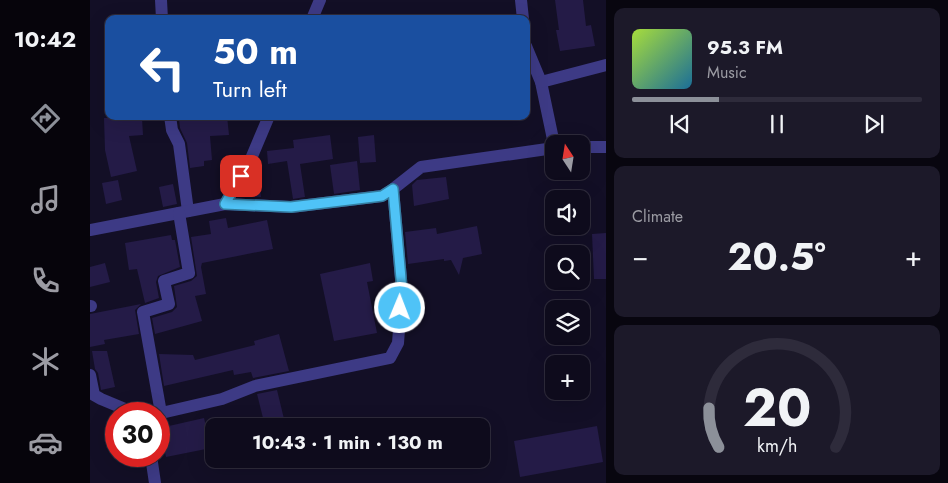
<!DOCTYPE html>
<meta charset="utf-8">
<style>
body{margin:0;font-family:Jost,sans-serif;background:#1c1929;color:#f1f3f6;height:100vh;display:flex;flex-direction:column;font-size:19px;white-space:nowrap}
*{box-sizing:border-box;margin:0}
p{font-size:16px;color:#9b9ba3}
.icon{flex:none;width:28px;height:28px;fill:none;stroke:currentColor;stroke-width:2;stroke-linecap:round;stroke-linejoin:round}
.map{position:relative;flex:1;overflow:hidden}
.details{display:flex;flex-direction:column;gap:8px;padding:8px;background:#08060f;width:342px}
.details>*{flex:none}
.hud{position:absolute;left:15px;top:15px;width:425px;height:105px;border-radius:10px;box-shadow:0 5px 20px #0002,0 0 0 1px #2e2b3b;background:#1a4fa0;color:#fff;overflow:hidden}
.needle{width:32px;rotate:348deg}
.controls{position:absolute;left:455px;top:135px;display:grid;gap:10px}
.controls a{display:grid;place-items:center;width:45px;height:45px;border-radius:10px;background:#0e0b1c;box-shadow:0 5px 20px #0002,0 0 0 1px #2e2b3b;font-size:25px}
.speed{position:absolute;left:15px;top:402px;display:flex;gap:10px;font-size:25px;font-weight:700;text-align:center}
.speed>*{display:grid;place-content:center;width:65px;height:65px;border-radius:50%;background:#0e0b1c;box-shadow:0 5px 20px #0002,0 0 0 1px #2e2b3b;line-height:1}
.speed .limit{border:8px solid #d22;background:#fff;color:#111}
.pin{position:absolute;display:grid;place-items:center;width:42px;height:42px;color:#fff;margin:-21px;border-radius:10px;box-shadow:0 2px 8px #0006}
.me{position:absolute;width:55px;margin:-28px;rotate:1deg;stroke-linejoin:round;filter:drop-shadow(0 0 4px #0008)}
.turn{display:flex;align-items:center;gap:18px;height:105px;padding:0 25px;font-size:22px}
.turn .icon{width:65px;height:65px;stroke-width:2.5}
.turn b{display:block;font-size:35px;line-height:42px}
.big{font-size:38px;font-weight:700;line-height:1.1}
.details .widget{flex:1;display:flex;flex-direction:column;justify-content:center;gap:8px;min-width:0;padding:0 18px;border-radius:10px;background:#1c1929}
.details .dial{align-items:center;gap:0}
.dial svg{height:130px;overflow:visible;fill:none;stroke:#2e2b3b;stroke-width:7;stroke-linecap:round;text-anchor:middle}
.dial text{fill:#f1f3f6;stroke:none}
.song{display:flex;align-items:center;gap:15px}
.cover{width:60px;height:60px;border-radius:8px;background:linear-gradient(135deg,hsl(80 70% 55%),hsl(200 70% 35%))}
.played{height:5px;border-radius:2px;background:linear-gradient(90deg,#8c9099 30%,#2e2b3b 30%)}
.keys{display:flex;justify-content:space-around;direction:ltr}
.heat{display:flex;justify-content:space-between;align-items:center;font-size:28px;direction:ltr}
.trip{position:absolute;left:115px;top:418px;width:285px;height:50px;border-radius:10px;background:#0e0b1c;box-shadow:0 5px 20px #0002,0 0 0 1px #2e2b3b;font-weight:700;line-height:50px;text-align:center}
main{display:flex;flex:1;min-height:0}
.tab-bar{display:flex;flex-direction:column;width:90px;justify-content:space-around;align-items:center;background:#06040b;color:#9b9ba3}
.tab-bar .icon{width:35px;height:35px}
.tab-bar .active{color:#8c9099}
.tab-bar b{font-size:22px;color:#f1f3f6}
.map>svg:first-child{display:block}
.building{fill:#241b47}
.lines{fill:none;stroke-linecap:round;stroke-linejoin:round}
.minor{stroke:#3d3a85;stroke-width:12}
.route-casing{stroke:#337fa1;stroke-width:12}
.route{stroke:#4fc3f7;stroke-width:9}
</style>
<main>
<nav class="tab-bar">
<b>10:42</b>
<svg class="icon active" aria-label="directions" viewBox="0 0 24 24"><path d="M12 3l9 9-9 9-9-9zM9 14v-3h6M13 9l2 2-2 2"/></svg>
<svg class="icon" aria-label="music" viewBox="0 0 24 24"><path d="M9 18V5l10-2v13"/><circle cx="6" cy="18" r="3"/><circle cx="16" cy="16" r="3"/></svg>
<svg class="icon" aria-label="phone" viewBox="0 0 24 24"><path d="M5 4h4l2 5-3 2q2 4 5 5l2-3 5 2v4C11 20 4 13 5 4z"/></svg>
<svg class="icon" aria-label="climate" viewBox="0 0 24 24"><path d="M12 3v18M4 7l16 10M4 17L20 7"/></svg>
<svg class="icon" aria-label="car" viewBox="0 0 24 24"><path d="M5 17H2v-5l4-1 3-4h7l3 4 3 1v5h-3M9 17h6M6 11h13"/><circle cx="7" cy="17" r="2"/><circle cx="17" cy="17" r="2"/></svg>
</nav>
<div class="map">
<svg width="516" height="483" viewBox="0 0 516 483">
<rect width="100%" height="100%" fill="#130f26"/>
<g class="building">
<path d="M465,0H493L496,26L501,25L505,46L470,51L466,30H469Z"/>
<path d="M26,116L52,118L53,135L39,136L47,171L21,177L15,150L14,118H26Z"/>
<path d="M137,116L139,135L120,136L122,160L114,161V166L100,168L97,143L90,128L89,119Z"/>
<path d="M240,135L243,159L210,164L215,197L203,199L197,161L178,164L177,151L204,148L203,140Z"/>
<path d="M284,135L286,162L270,163L268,137Z"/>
<path d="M267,161L270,190L244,194L240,165Z"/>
<path d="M160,176H169L171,197L149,196Z"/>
<path d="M356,177L359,199L324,206L322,185L327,180Z"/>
<path d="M28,180L32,200L16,204L12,183Z"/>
<path d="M83,184L87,204L73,207L69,187Z"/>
<path d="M136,218L138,228L177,220L183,249L112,263L111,267L116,294L105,296L112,321L65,334L62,318L82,312L87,307L84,286L101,281L107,276L101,237L121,234L119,221Z"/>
<path d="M387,226L392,254L373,258L369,275L361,260L354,261V259L318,264L315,232L346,228L347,234Z"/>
<path d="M516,233V279H504L502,234Z"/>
<path d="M81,235L82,240H85L90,267L68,276L66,282L69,298L55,303L47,269L39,270L35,243Z"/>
<path d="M15,263L20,282L0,287V267Z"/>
<path d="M280,263L283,281L277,282L287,333L244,341L230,274Z"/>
<path d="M51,304L45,310L49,334L14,340L15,344L0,347V314Z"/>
<path d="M189,334L199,371L163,378L161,372L144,375L143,370L74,386L69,354L103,355L105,360L165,345L164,341Z"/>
<path d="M2,351H17L25,387L11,390L8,373L5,369Z"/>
<path d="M187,390L195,423L175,426L167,394Z"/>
<path d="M114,418L121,448L76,457L70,428Z"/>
<path d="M507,426L513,462L430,477L424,441Z"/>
</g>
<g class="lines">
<g class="minor">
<path d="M71,0L72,19"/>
<path d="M431,0L433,19"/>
<path d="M222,19L230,0"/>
<path d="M436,46L451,82L464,144"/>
<path d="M451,82L516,65"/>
<path d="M80,116L82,130L89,144L98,211"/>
<path d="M491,147H516"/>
<path d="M135,204L160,161L179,116"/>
<path d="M0,230L135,204L201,207L292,196L303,189L331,167L464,148"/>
<path d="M0,306H1"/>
<path d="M0,375L4,395L11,399L47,414"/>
<path d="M71,413L53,312L79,304L74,281L99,273L89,213"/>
<path d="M67,414L132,399L165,386L300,358L308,343L312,290L303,189"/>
<path d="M61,456L65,483"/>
</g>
</g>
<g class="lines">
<defs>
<path id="route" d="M151,176L135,204L201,207L292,196L303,189L312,290L310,308"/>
</defs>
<use href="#route" class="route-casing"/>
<use href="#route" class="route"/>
</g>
</svg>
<div class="controls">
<a><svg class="needle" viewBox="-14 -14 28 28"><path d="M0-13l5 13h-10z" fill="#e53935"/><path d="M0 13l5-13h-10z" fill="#9b9ba3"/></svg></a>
<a><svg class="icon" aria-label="sound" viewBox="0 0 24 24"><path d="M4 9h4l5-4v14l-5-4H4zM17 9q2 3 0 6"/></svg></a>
<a><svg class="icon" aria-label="search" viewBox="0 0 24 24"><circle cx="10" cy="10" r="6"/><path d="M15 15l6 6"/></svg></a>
<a><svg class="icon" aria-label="layers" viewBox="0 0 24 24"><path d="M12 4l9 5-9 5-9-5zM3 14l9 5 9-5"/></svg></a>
<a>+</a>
</div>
<div class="speed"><div class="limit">30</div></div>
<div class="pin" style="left:151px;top:176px;background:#d93025"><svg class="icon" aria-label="arrive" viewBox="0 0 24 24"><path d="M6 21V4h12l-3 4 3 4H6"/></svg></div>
<svg class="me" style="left:310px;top:308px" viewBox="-20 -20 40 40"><circle r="17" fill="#4fc3f7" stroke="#fff" stroke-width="3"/><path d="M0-11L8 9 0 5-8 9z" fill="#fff"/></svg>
<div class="trip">10:43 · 1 min · 130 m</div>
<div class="hud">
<div class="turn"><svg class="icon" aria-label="left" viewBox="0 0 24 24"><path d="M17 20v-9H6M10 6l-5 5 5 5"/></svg><div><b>50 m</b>Turn left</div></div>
</div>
</div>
<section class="details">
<div class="widget">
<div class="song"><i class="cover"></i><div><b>95.3 FM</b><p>Music</p></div></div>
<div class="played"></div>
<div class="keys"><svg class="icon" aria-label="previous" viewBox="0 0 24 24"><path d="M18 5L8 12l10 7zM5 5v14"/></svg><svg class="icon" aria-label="pause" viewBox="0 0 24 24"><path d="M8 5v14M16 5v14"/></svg><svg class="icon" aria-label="next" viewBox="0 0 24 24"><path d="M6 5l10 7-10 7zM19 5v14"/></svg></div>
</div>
<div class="widget"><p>Climate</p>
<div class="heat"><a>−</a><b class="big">20.5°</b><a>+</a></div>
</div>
<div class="widget dial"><svg viewBox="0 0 100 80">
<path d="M14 69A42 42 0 1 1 86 69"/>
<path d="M14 69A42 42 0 0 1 8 45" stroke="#8c9099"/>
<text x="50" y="56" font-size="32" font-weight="700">20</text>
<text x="50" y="72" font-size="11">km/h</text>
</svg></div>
</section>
</main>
